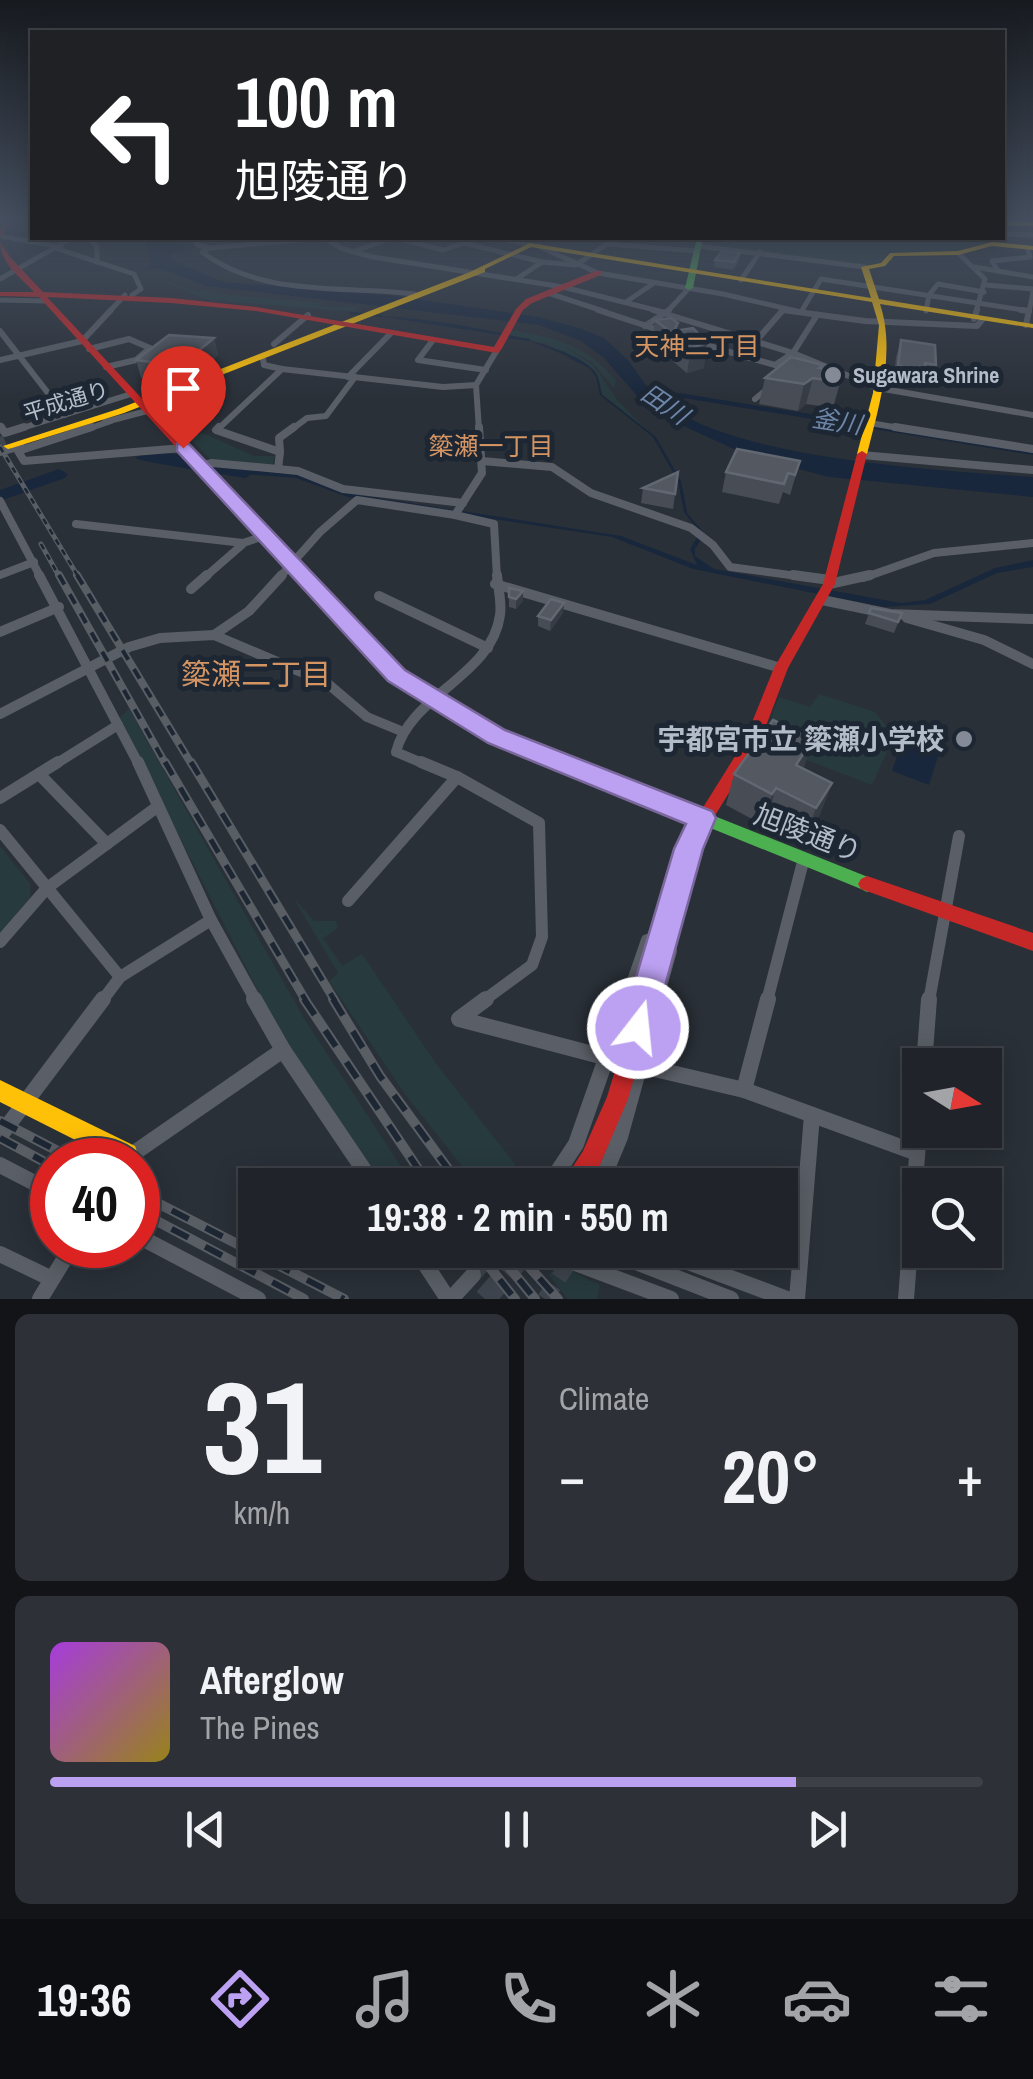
<!DOCTYPE html>
<meta charset="utf-8">
<style>
body{margin:0;font-family:"Archivo Narrow","Noto Sans JP",sans-serif;background:#2d3036;color:#f1f3f6;height:100vh;display:flex;flex-direction:column;font-size:38px;white-space:nowrap}
*{box-sizing:border-box;margin:0}
p{font-size:32px;color:#a2a4a8}
.icon{flex:none;width:55px;height:55px;fill:none;stroke:currentColor;stroke-width:2;stroke-linecap:round;stroke-linejoin:round}
.map{position:relative;height:1299px;overflow:hidden}
.side{display:flex;flex-direction:column;gap:15px;padding:15px;background:#121417;flex:1}
.side>*{flex:none}
.guide{position:absolute;left:30px;top:30px;width:975px;height:210px;border-radius:0px;box-shadow:0 5px 25px #0003,0 0 0 2px #3d4147;background:#202124;color:#fff;overflow:hidden}
.needle{width:65px;rotate:101deg}
.fabs{position:absolute;left:902px;top:1048px;display:grid;gap:20px}
.fabs a{display:grid;place-items:center;width:100px;height:100px;border-radius:0px;background:#20242a;box-shadow:0 5px 25px #0003,0 0 0 2px #3d4147;font-size:50px}
.speed{position:absolute;left:30px;top:1138px;display:flex;gap:20px;font-size:50px;font-weight:700;text-align:center}
.speed>*{display:grid;place-content:center;width:130px;height:130px;border-radius:50%;background:#20242a;box-shadow:0 5px 25px #0003,0 0 0 2px #3d4147;line-height:1}
.speed .limit{border:15px solid #d22;background:#fff;color:#111}
.pin{position:absolute;display:grid;place-items:center;width:85px;height:85px;color:#fff;margin:-102px -42px;border-radius:50% 50% 50% 0;rotate:-45deg;box-shadow:0 0 10px #0007}
.pin .icon{rotate:45deg}
.me{position:absolute;width:110px;margin:-55px;rotate:16deg;stroke-linejoin:round;filter:drop-shadow(0 0 8px #0008)}
.turn{display:flex;align-items:center;gap:35px;height:210px;padding:0 40px;font-size:45px}
.turn .icon{width:130px;height:130px;stroke-width:2.5}
.turn b{display:block;font-size:70px;line-height:85px}
.big{font-size:75px;font-weight:800;line-height:1.1}
.side .tile{flex:1;display:flex;flex-direction:column;justify-content:center;gap:15px;min-width:0;padding:0 35px;border-radius:15px;background:#2d3036}
.side .dial{align-items:center;gap:0}
.dial b{font-size:130px;line-height:1}
.song{display:flex;align-items:center;gap:30px}
.cover{width:120px;height:120px;border-radius:15px;background:linear-gradient(135deg,hsl(280 70% 55%),hsl(50 70% 35%))}
.played{height:10px;border-radius:5px;background:linear-gradient(90deg,#bca0f2 80%,#3d4147 80%)}
.keys{display:flex;justify-content:space-around;direction:ltr}
.heat{display:flex;justify-content:space-between;align-items:center;font-size:55px;direction:ltr}
.side .tiles{flex:1;display:grid;gap:15px;grid-template-columns:1fr 1fr}
.tile:last-child{grid-column:span 2}
.trip{position:absolute;left:238px;top:1168px;width:560px;height:100px;border-radius:0px;background:#20242a;box-shadow:0 5px 25px #0003,0 0 0 2px #3d4147;font-weight:800;line-height:100px;text-align:center}
.menu{display:flex;height:160px;justify-content:space-around;align-items:center;background:#0d0e11;color:#a2a4a8}
.menu .icon{width:70px;height:70px}
.menu .selected{color:#bca0f2}
.menu b{font-size:45px;color:#f1f3f6}
.map>svg:first-child{display:block}
.green{fill:#273a3e}
.water{fill:#19273c}
.lines{fill:none;stroke-linecap:round;stroke-linejoin:round}
.stream{stroke:#19273c;stroke-width:2.5}
.river{fill:#19273c;fill-rule:evenodd}
.street-tunnel{stroke:#3f454e;stroke-width:16;stroke-dasharray:16 9;stroke-linecap:butt}
.secondary-tunnel{stroke:#3f454e;stroke-width:22;stroke-dasharray:22 11;stroke-linecap:butt}
.primary-tunnel{stroke:#3f454e;stroke-width:12;stroke-dasharray:12 6;stroke-linecap:butt}
.street-far5{stroke:#5a5e66;stroke-width:5}
.street-far4{stroke:#5a5e66;stroke-width:6}
.street-far3{stroke:#5a5e66;stroke-width:8}
.street-far2{stroke:#5a5e66;stroke-width:10}
.street-far1{stroke:#5a5e66;stroke-width:12}
.street{stroke:#5a5e66;stroke-width:16}
.fast{fill:#4caf50;fill-rule:evenodd}
.slow{fill:#ffc107;fill-rule:evenodd}
.jam{fill:#c62828;fill-rule:evenodd}
.rail-far3-casing{stroke:#595d64;stroke-width:5}
.rail-far2-casing{stroke:#595d64;stroke-width:8}
.rail-far1-casing{stroke:#595d64;stroke-width:9}
.rail-casing{stroke:#595d64;stroke-width:10}
.rail-far3{stroke:#1d2633;stroke-width:2.5;stroke-dasharray:6;stroke-linecap:butt}
.rail-far2{stroke:#1d2633;stroke-width:4;stroke-dasharray:11;stroke-linecap:butt}
.rail-far1{stroke:#1d2633;stroke-width:5;stroke-dasharray:15;stroke-linecap:butt}
.rail{stroke:#1d2633;stroke-width:6;stroke-dasharray:19;stroke-linecap:butt}
.wall{fill:#474c55}
.shaded-wall{fill:#373c44}
.building{fill:#535861;stroke:#626872;stroke-width:2.5}
.route{fill:#bca0f2;stroke:#7a689d;stroke-width:2.5}
.poi-dot{fill:#848b96;stroke:#1d2633;stroke-width:4}
.labels{text-anchor:middle;dominant-baseline:central;stroke-width:10;stroke-linejoin:round;paint-order:stroke}
.far-poi-label{font-size:22px;font-weight:bold;fill:#b4bcc9;stroke:#1d2633;text-anchor:start}
.far-street-label{font-size:22px;fill:#b4bcc9;stroke:#1d2633}
.far-neighbourhood-label{font-size:25px;fill:#d59563;stroke:#1d2633}
.far-water-label{font-size:25px;font-style:italic;fill:#6d86a8;stroke:#1d2633}
.poi-label{font-size:28px;font-weight:bold;fill:#b4bcc9;stroke:#1d2633;text-anchor:end}
.street-label{font-size:28px;fill:#b4bcc9;stroke:#1d2633}
.neighbourhood-label{font-size:30px;fill:#d59563;stroke:#1d2633}
</style>
<div class="map">
<svg width="1033" height="1299" viewBox="0 0 1033 1299">
<rect width="100%" height="100%" fill="#2a3038"/>
<g class="green">
<path d="M713,238H982L985,243L963,250L885,253L879,266H866L727,248L731,240Z"/>
<path d="M169,282L198,292L202,289L229,295L325,303L319,305L323,307L360,306L354,308L359,310L355,312L208,300L166,283Z"/>
<path d="M511,330C553,337 589,346 616,381L614,388L593,363L558,343L593,365L618,401L644,428L602,394L593,369L547,344L509,336Z"/>
<path d="M203,433L254,456H275L272,467L211,460L188,436Z"/>
<path d="M819,694L875,712L894,736L872,785L762,743L779,697L810,707Z"/>
<path d="M129,709L305,1020L413,1185H383L288,1043L256,987L119,718Z"/>
<path d="M0,846L30,884V898L0,933Z"/>
<path d="M293,897L314,921H336L338,928L323,938L342,966L362,954L437,1065L515,1164L502,1185H477L405,1094L329,981L338,973Z"/>
<path d="M557,1264L600,1285L597,1299H568L549,1275Z"/>
</g>
<g class="water">
<path d="M145,238H170L171,242L184,245L187,250L170,254L173,261L223,282L382,294L538,317L579,328L604,338L628,360L648,388L1033,450V455L1019,453L653,393C716,460 942,470 1033,477V497L829,477L749,456L666,418L640,399L604,358L581,341L539,325L206,286L162,269L147,268L151,264Z"/>
<path d="M379,316C423,317 571,338 596,373C600,379 600,388 602,395L656,437L681,481L687,513L705,534L695,549V556L714,569L901,603L925,600L995,568L1033,560V567L997,573L930,604L884,607L693,569L612,537L348,497L296,478L230,473L214,467L294,474L353,494L621,536L697,565L690,549L700,533L684,512L678,481L653,437L600,395L596,377L590,369L570,357L525,339Z"/>
<path d="M905,733L941,747L929,785L892,771Z"/>
</g>
<g class="lines">
<g class="stream">
<path d="M351,313L381,316"/>
<path d="M509,337L529,340"/>
<path d="M562,352L579,362"/>
<path d="M681,489L685,509"/>
</g>
<g class="river">
<path d="M168,453L245,468L254,473L245,478C228,475 140,462 135,458L143,453Z"/>
<path d="M59,469L68,474L65,478L0,501V490Z"/>
</g>
<g class="street-tunnel">
<path d="M473,1275L495,1250"/>
<path d="M545,1299L570,1261"/>
</g>
<path class="secondary-tunnel" d="M485,1299L527,1250"/>
<path class="primary-tunnel" d="M0,443L5,441"/>
<g class="street-far5">
<path d="M1002,234L1033,235"/>
<path d="M0,236L61,247"/>
<path d="M87,238L97,246V262"/>
<path d="M192,238L198,245L210,248L323,238"/>
<path d="M324,238L343,249L373,257L563,287L663,312"/>
<path d="M396,238L443,250L479,238"/>
<path d="M500,238L530,245"/>
<path d="M464,243L542,262"/>
<path d="M538,246L598,273L723,294L801,312"/>
<path d="M698,246L865,267"/>
<path d="M210,248L202,252C263,298 343,285 415,294"/>
<path d="M58,249L134,274L141,289L132,295"/>
<path d="M352,252L392,238"/>
<path d="M958,253L985,279L976,312"/>
<path d="M975,267L1033,277"/>
<path d="M998,271L992,261L1030,257L1027,247"/>
<path d="M518,278L542,262L576,265L607,244L697,251"/>
<path d="M0,279L72,238"/>
<path d="M741,280L760,252"/>
<path d="M986,285L1033,289"/>
<path d="M548,293L606,312"/>
<path d="M0,300L47,301"/>
<path d="M626,302L654,283"/>
<path d="M926,311L929,295L938,284L984,292"/>
<path d="M109,312L125,295"/>
<path d="M667,312L689,288"/>
<path d="M801,312L821,279L1029,311"/>
<path d="M1029,312L1033,292"/>
</g>
<g class="street-far4">
<path d="M598,310L665,332"/>
<path d="M653,310L793,353L878,388L1033,415"/>
<path d="M783,310L865,321L977,326L982,320"/>
<path d="M783,310L743,356L775,365L793,353L817,315"/>
<path d="M1021,310L1029,311"/>
<path d="M974,319L977,310"/>
<path d="M1026,325L1029,310"/>
<path d="M645,326L669,310"/>
<path d="M0,331L65,415"/>
<path d="M433,340L418,360L486,370"/>
<path d="M696,342L743,356"/>
<path d="M274,344L308,315"/>
<path d="M89,349L129,339L150,348L136,360L106,367"/>
<path d="M263,359L264,365L282,369L443,387L476,385"/>
<path d="M0,360L82,341L111,310"/>
<path d="M348,377L391,333"/>
<path d="M755,399L771,386"/>
<path d="M105,422L147,411"/>
<path d="M870,423L911,430"/>
<path d="M0,426L3,430"/>
<path d="M16,430L131,394"/>
<path d="M85,430L111,421"/>
<path d="M217,430L282,369"/>
<path d="M291,430L307,418L326,416L355,377"/>
<path d="M479,430L476,385L497,350"/>
</g>
<g class="street-far3">
<path d="M1,427L5,433L24,427"/>
<path d="M92,427L18,451L24,461L183,448"/>
<path d="M219,427L216,430L280,452L278,469L298,471L343,489L463,503"/>
<path d="M479,427L482,473L455,515L494,524L497,578"/>
<path d="M895,427L1033,449"/>
<path d="M0,452L21,446"/>
<path d="M280,452L279,438L294,427"/>
<path d="M862,455L1033,470"/>
<path d="M482,461L552,467L591,493L691,528L713,545L730,567L812,578"/>
<path d="M199,466L212,463L278,469"/>
<path d="M0,501L41,578"/>
<path d="M76,524L243,543L264,536"/>
<path d="M0,575L34,562"/>
<path d="M204,578L243,544"/>
<path d="M279,578L320,532L357,500L455,515"/>
<path d="M863,578L934,553L1033,543"/>
</g>
<g class="street-far2">
<path d="M39,575L139,765"/>
<path d="M793,575L830,580"/>
<path d="M495,584L781,668"/>
<path d="M829,584L870,575"/>
<path d="M191,589L207,575"/>
<path d="M379,596L488,648"/>
<path d="M822,600L890,614L1033,619"/>
<path d="M907,618L984,640L1033,664"/>
<path d="M0,632L59,607"/>
<path d="M214,635L249,611L282,575"/>
<path d="M0,714L129,647L160,638L214,635L327,683L367,717L401,731"/>
<path d="M54,765L118,725"/>
<path d="M427,765L396,752C410,695 492,676 500,615C502,603 498,588 497,575"/>
</g>
<g class="street-far1">
<path d="M138,762L211,920L256,1001"/>
<path d="M421,762L457,777L539,823L542,937L532,965L483,1001"/>
<path d="M39,774L107,844"/>
<path d="M0,798L58,762"/>
<path d="M0,830L120,977"/>
<path d="M348,901L457,777"/>
<path d="M0,942L47,888L157,807"/>
<path d="M102,1001L120,977L211,920"/>
<path d="M626,1001L647,940L663,936L671,951L657,1001"/>
<path d="M767,1001L804,858"/>
<path d="M929,1001L959,836"/>
</g>
<g class="street">
<path d="M254,999L283,1050L374,1185"/>
<path d="M486,999L459,1019L608,1058"/>
<path d="M924,1065L929,999"/>
<path d="M642,1066L744,1090L917,1153"/>
<path d="M744,1090L768,999"/>
<path d="M0,1136L103,999"/>
<path d="M124,1160L283,1050"/>
<path d="M0,1165L52,1192"/>
<path d="M549,1185L576,1144L627,999"/>
<path d="M600,1185L620,1137L658,999"/>
<path d="M138,1236L258,1299"/>
<path d="M416,1250L448,1299"/>
<path d="M605,1250L731,1299"/>
<path d="M656,1250L787,1299"/>
<path d="M0,1254L52,1279"/>
<path d="M570,1261L671,1299"/>
<path d="M40,1299L73,1245"/>
<path d="M451,1299L473,1275"/>
<path d="M797,1299L812,1115"/>
<path d="M906,1299L920,1118"/>
</g>
<g class="fast">
<path d="M697,238H703L693,288L689,290L685,288Z"/>
<path d="M496,729L873,879L876,884L873,889L867,892L861,889L491,739L488,735L491,731Z"/>
</g>
<g class="slow">
<path d="M1002,221L1033,222V226L1002,225Z"/>
<path d="M992,242L1033,246V250L992,246L958,255L894,256L885,266L869,269L879,299L1033,324V328L880,304C896,352 879,406 867,454L862,457L857,454L873,393L879,325L872,302L531,247L485,269V272L124,413L12,448L8,449L3,446L118,409L470,272L530,243L871,298L861,267L881,263L890,253L958,251Z"/>
<path d="M0,1080L135,1146L138,1154L136,1160H115L0,1102Z"/>
</g>
<g class="jam">
<path d="M7,218H13L0,238V230Z"/>
<path d="M0,242L10,257L43,292L171,298L256,307L494,347L516,309L526,299L595,271H601V275L532,303L523,310L501,350L497,353L256,311L171,303L47,297L363,635L429,689L501,731L504,735L501,739H491L419,697L353,641L39,297L0,296V292H34C21,278 0,263 0,242Z"/>
<path d="M862,451L867,454L835,584L788,668L759,744L703,835L628,1099L599,1167L587,1185H561L583,1151L607,1097L687,833L744,742L774,668L823,584L857,454Z"/>
<path d="M867,876L1033,933V951L861,889L858,884L861,879Z"/>
</g>
<defs>
<g id="rail-far3">
<path d="M0,447L79,578"/>
<path d="M41,544L60,578"/>
</g>
<g id="rail-far2">
<path d="M59,575L166,765"/>
<path d="M77,575L192,765"/>
</g>
<g id="rail-far1">
<path d="M165,762L306,1001"/>
<path d="M191,762L335,1001"/>
</g>
<g id="rail">
<path d="M304,999L429,1185"/>
<path d="M333,999L380,1076L460,1185"/>
<path d="M0,1121L75,1160"/>
<path d="M0,1138L52,1166"/>
<path d="M138,1193L344,1299"/>
<path d="M138,1211L304,1299"/>
<path d="M476,1250L515,1299"/>
<path d="M495,1250L535,1299"/>
<path d="M514,1250L558,1299"/>
</g>
</defs>
<use href="#rail-far3" class="rail-far3-casing"/>
<use href="#rail-far2" class="rail-far2-casing"/>
<use href="#rail-far1" class="rail-far1-casing"/>
<use href="#rail" class="rail-casing"/>
<use href="#rail-far3" class="rail-far3"/>
<use href="#rail-far2" class="rail-far2"/>
<use href="#rail-far1" class="rail-far1"/>
<use href="#rail" class="rail"/>
</g>
<g class="wall">
<path d="M740,253L739,261L733,270L714,267L715,260Z"/>
<path d="M655,320L677,331L693,328L704,368L687,373L652,344Z"/>
<path d="M214,338L218,355L201,370L170,381L141,378L136,360Z"/>
<path d="M901,340L936,365L930,382L921,381L919,388L893,384L896,357Z"/>
<path d="M823,365L822,368L843,372L833,408L806,404L798,411L759,404L765,378Z"/>
<path d="M800,461L790,495L783,492L779,504L722,492L726,472Z"/>
<path d="M678,472L673,509L641,503L643,488Z"/>
<path d="M509,588L523,591V601L516,609L509,607Z"/>
<path d="M871,608L902,613L894,633L865,624Z"/>
<path d="M563,613L550,631L538,626V616Z"/>
<path d="M813,739L803,769L832,783L820,814L804,839L767,819L763,825L726,805L734,774Z"/>
</g>
<g class="shaded-wall">
<path d="M214,338L218,355L201,370L170,381L165,364Z"/>
<path d="M707,343L704,368L687,373L691,348Z"/>
<path d="M813,378L806,404L798,411L804,384Z"/>
<path d="M523,591V601L516,609V599Z"/>
<path d="M564,603L563,613L550,631L551,620Z"/>
<path d="M813,739L803,770L786,796L796,765Z"/>
<path d="M832,783L820,814L804,839L816,808Z"/>
<path d="M776,788L767,819L763,825L772,794Z"/>
</g>
<g class="building">
<path d="M722,251L740,253L734,262L715,260Z"/>
<path d="M671,318L678,323L674,331L693,328L707,343L691,348L655,320Z"/>
<path d="M169,335L214,338L196,353L165,364L136,360Z"/>
<path d="M901,340L935,345L936,365L925,363V371L898,366Z"/>
<path d="M791,357L823,365L819,368L843,372L840,382L813,378L804,384L765,378Z"/>
<path d="M737,449L800,461L795,475L788,473L784,484L726,472Z"/>
<path d="M678,472L675,494L643,488Z"/>
<path d="M509,588L523,591L516,599L509,597Z"/>
<path d="M551,599L564,603L551,620L538,616Z"/>
<path d="M871,608L902,613L898,622L869,613Z"/>
<path d="M773,720L813,739L796,765L832,783L816,808L776,788L772,794L734,774Z"/>
</g>
<linearGradient id="sky" x2="0" y2="1"><stop stop-color="#171a1f"/><stop offset="0.55" stop-color="#444e5e"/><stop offset="1" stop-color="#444e5e" stop-opacity="0"/></linearGradient>
<rect width="1033" height="400" fill="url(#sky)"/>
<path class="route" d="M177,444H189L405,670L505,730L712,811L716,818L703,849L650,1040L638,1044L626,1040L621,1028L674,849L686,824L488,743L388,681L177,451Z"/>
<g class="poi-dot">
<circle cx="833" cy="375" r="10"/>
<circle cx="964" cy="739" r="10"/>
</g>
<g class="labels">
<g class="far-poi-label">
<text x="853" y="375">Sugawara Shrine</text>
</g>
<g class="far-street-label">
<text transform="translate(66 401) rotate(-17)">平成通り</text>
</g>
<g class="far-neighbourhood-label">
<text x="697" y="346">天神二丁目</text>
<text x="491" y="446">簗瀬一丁目</text>
</g>
<g class="far-water-label">
<text transform="translate(665 404) rotate(34)">田川</text>
<text transform="translate(837 421) rotate(9)">釜川</text>
</g>
<g class="poi-label">
<text x="944" y="739">宇都宮市立 簗瀬小学校</text>
</g>
<g class="street-label">
<text transform="translate(808 833) rotate(21)">旭陵通り</text>
</g>
<g class="neighbourhood-label">
<text x="256" y="674">簗瀬二丁目</text>
</g>
</g>
</svg>
<div class="fabs">
<a><svg class="needle" viewBox="-14 -14 28 28"><path d="M0-13l5 13h-10z" fill="#e53935"/><path d="M0 13l5-13h-10z" fill="#a2a4a8"/></svg></a>
<a><svg class="icon" aria-label="search" viewBox="0 0 24 24"><circle cx="10" cy="10" r="6"/><path d="M15 15l6 6"/></svg></a>
</div>
<div class="speed"><div class="limit">40</div></div>
<div class="pin" style="left:183px;top:448px;background:#d93025"><svg class="icon" aria-label="arrive" viewBox="0 0 24 24"><path d="M6 21V4h12l-3 4 3 4H6"/></svg></div>
<svg class="me" style="left:638px;top:1028px" viewBox="-20 -20 40 40"><circle r="17" fill="#bca0f2" stroke="#fff" stroke-width="3"/><path d="M0-11L8 9 0 5-8 9z" fill="#fff"/></svg>
<div class="trip">19:38 · 2 min · 550 m</div>
<div class="guide">
<div class="turn"><svg class="icon" aria-label="left" viewBox="0 0 24 24"><path d="M17 20v-9H6M10 6l-5 5 5 5"/></svg><div><b>100 m</b>旭陵通り</div></div>
</div>
</div>
<section class="side">
<div class="tiles">
<div class="tile dial"><b>31</b><p>km/h</p></div>
<div class="tile"><p>Climate</p>
<div class="heat"><a>−</a><b class="big">20°</b><a>+</a></div>
</div>
<div class="tile">
<div class="song"><i class="cover"></i><div><b>Afterglow</b><p>The Pines</p></div></div>
<div class="played"></div>
<div class="keys"><svg class="icon" aria-label="previous" viewBox="0 0 24 24"><path d="M18 5L8 12l10 7zM5 5v14"/></svg><svg class="icon" aria-label="pause" viewBox="0 0 24 24"><path d="M8 5v14M16 5v14"/></svg><svg class="icon" aria-label="next" viewBox="0 0 24 24"><path d="M6 5l10 7-10 7zM19 5v14"/></svg></div>
</div>
</div>
</section>
<nav class="menu">
<b>19:36</b>
<svg class="icon selected" aria-label="directions" viewBox="0 0 24 24"><path d="M12 3l9 9-9 9-9-9zM9 14v-3h6M13 9l2 2-2 2"/></svg>
<svg class="icon" aria-label="music" viewBox="0 0 24 24"><path d="M9 18V5l10-2v13"/><circle cx="6" cy="18" r="3"/><circle cx="16" cy="16" r="3"/></svg>
<svg class="icon" aria-label="phone" viewBox="0 0 24 24"><path d="M5 4h4l2 5-3 2q2 4 5 5l2-3 5 2v4C11 20 4 13 5 4z"/></svg>
<svg class="icon" aria-label="climate" viewBox="0 0 24 24"><path d="M12 3v18M4 7l16 10M4 17L20 7"/></svg>
<svg class="icon" aria-label="car" viewBox="0 0 24 24"><path d="M5 17H2v-5l4-1 3-4h7l3 4 3 1v5h-3M9 17h6M6 11h13"/><circle cx="7" cy="17" r="2"/><circle cx="17" cy="17" r="2"/></svg>
<svg class="icon" aria-label="filters" viewBox="0 0 24 24"><path d="M4 7h16M4 17h16"/><circle cx="9" cy="7" r="2"/><circle cx="15" cy="17" r="2"/></svg>
</nav>
